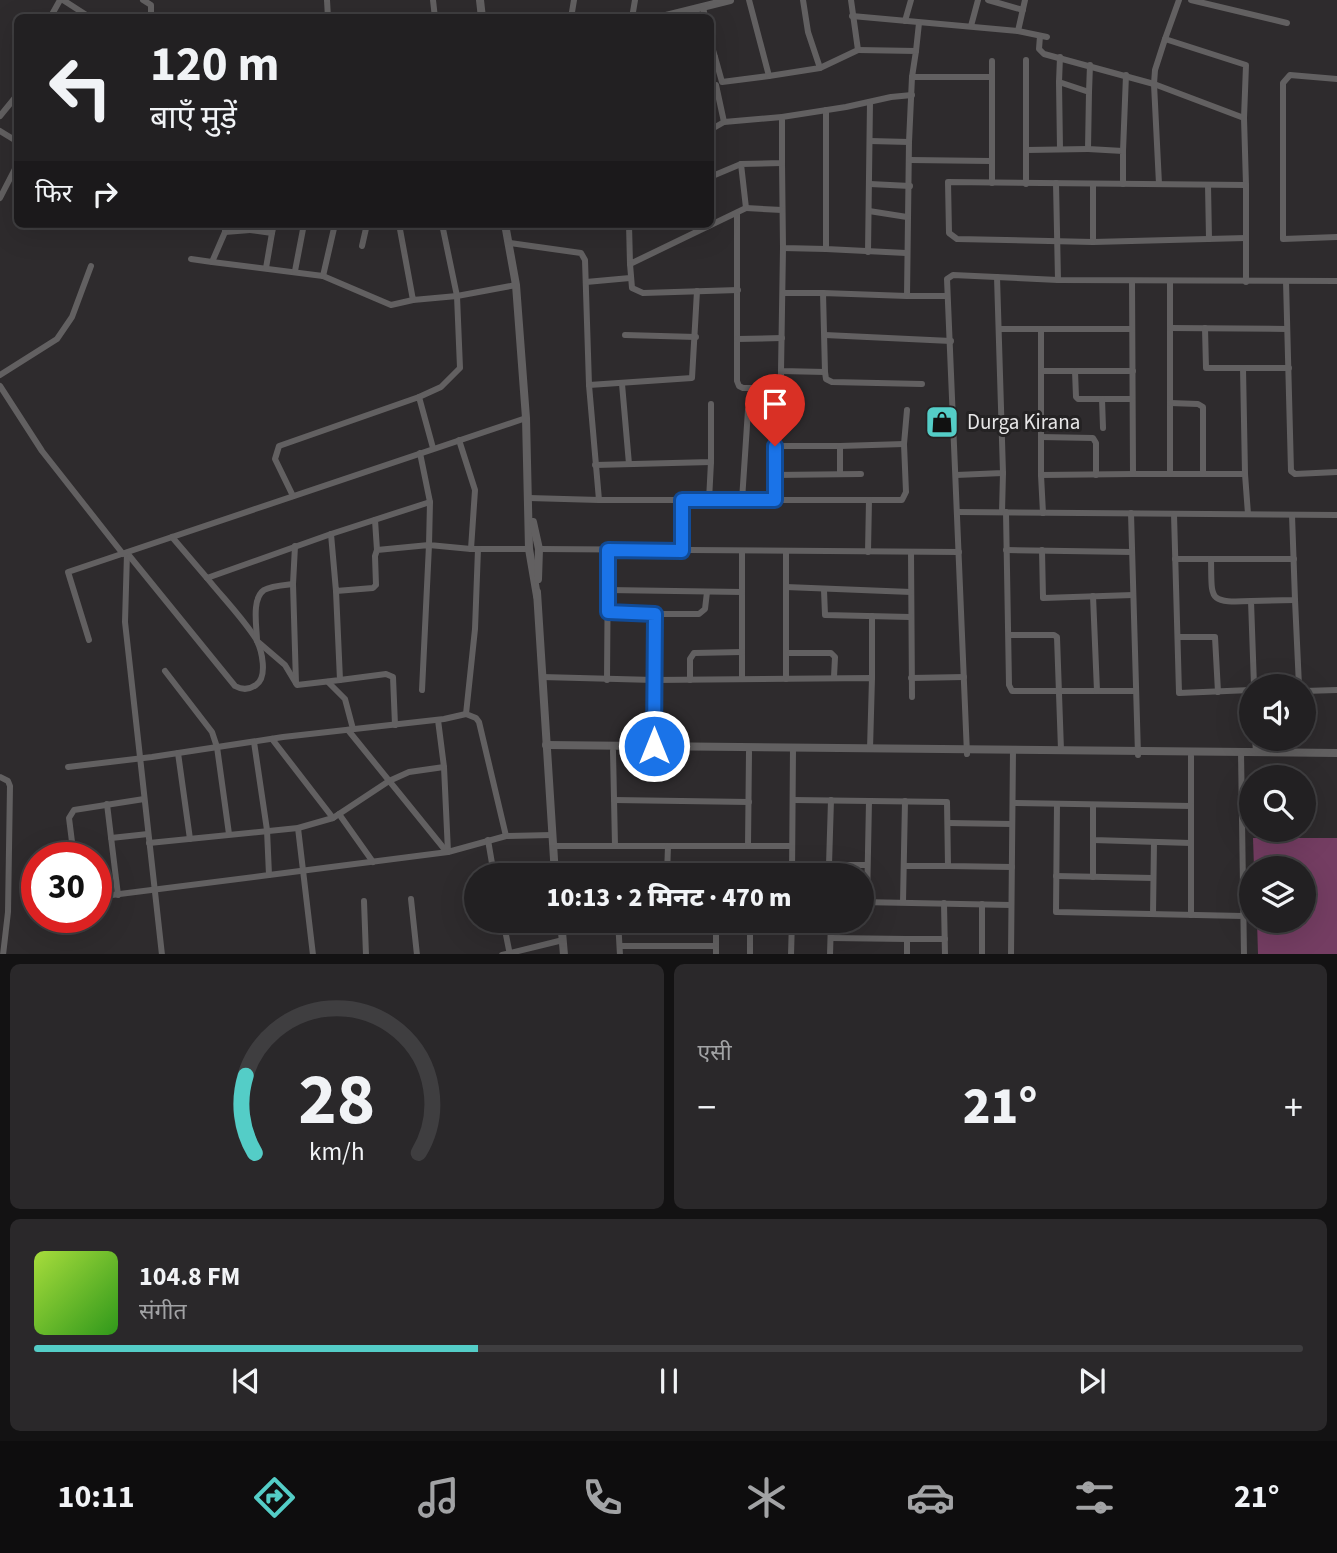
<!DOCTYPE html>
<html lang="hi">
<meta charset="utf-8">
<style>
body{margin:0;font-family:"Source Sans 3","Noto Sans Devanagari",sans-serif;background:#2a282a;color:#f1f3f6;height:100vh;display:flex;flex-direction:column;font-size:26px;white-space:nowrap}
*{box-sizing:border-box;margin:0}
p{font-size:23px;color:#a2a3a5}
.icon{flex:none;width:38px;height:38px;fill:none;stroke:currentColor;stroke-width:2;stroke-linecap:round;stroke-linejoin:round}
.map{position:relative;height:954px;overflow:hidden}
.sheet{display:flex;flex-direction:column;gap:10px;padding:10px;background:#131213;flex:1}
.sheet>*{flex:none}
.top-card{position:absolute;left:14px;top:14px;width:700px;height:214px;border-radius:10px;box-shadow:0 7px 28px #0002,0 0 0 2px #3f3e40;background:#222022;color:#f1f3f6;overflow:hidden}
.fabs{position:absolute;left:1239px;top:674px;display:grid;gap:14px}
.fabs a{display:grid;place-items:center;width:77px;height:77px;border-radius:50%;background:#222022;box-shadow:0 7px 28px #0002,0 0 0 2px #3f3e40;font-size:35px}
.speed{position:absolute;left:21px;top:842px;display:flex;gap:14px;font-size:35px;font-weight:700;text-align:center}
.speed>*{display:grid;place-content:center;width:91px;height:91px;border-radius:50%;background:#222022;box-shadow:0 7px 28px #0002,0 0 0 2px #3f3e40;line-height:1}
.speed .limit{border:10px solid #d22;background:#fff;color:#111}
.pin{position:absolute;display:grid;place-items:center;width:60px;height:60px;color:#fff;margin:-72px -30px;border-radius:50% 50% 50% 0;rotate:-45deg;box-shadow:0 0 7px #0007}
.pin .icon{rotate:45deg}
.me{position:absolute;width:77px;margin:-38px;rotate:0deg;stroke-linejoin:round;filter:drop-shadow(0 0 5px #0008)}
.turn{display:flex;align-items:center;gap:24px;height:147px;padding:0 21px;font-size:32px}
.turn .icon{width:91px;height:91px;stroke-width:2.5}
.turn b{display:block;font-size:49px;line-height:60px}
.then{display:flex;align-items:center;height:66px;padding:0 21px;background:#0003;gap:14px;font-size:26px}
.big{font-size:52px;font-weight:800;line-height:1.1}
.sheet .card{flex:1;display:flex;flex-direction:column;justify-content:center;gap:10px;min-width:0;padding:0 24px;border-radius:10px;background:#2a282a}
.sheet .dial{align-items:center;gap:0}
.dial svg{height:182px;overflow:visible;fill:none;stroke:#3f3e40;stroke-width:7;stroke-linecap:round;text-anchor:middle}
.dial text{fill:#f1f3f6;stroke:none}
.song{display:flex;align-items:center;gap:21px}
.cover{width:84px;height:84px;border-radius:10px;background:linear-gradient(135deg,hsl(80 70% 55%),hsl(110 70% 35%))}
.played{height:7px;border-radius:4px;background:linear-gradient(90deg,#54cdc7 35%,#3f3e40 35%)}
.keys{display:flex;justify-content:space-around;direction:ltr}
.heat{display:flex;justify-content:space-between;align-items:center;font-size:38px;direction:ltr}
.sheet .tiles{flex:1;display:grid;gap:10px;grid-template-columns:1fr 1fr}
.card:last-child{grid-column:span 2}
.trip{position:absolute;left:464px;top:863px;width:410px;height:70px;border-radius:35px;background:#222022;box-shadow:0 7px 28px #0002,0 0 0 2px #3f3e40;font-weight:800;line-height:70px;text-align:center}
.menu{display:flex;height:112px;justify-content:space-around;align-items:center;background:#0e0d0e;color:#a2a3a5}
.menu .icon{width:49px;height:49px}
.menu .current{color:#54cdc7}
.menu b{font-size:32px;color:#f1f3f6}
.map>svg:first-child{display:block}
.green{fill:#743d62}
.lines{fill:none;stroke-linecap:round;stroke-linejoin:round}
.minor{stroke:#626061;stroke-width:6}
.tertiary{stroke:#626061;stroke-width:8}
.route-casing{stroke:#114b97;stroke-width:18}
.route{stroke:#1a73e8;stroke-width:12}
.labels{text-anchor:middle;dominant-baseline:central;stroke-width:6;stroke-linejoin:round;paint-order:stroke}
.poi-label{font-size:21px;fill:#e7e6e7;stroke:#242223;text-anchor:start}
</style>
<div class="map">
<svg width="1337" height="955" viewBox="0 0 1337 955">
<rect width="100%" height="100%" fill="#2e2b2d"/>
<path class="green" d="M1253,838H1337V954H1258L1257,921L1304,920V868H1254Z"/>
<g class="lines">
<g class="minor">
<path d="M63,0L91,18"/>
<path d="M143,0L151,5V18"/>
<path d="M327,0L328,18"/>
<path d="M433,0L435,18"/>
<path d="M988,0L1023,10"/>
<path d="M1191,0L1287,23"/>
<path d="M703,6L705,18"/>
<path d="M852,16L1018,31L1047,37"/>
<path d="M50,18L60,0"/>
<path d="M571,18L574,0"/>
<path d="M632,18L635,0"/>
<path d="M905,21L911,0"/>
<path d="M971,26L978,0"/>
<path d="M1018,31L1025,0"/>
<path d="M1040,36L1039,49L1044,54L1154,84L1244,118"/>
<path d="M1165,39L1179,0"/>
<path d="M710,40L715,57L710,58"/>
<path d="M858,50L916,51L912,77L909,142L907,296H947"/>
<path d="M916,51L919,23"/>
<path d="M715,57L722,82L769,76L749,0"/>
<path d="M1060,57L1059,82L1089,92L1088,149L1123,151V184"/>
<path d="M820,68L858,50L851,0"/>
<path d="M769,76L820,68L808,32L803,0"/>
<path d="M912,77H992"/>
<path d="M1337,79L1290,75L1283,83V239L1337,237"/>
<path d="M1059,82L1060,149"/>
<path d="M716,85L724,122"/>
<path d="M1089,92L1090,65"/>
<path d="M826,110V249L906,253"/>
<path d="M0,116L18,94"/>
<path d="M710,130L724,122L782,117"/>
<path d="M0,131L18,142"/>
<path d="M870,141L909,142"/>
<path d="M1027,150L1088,149"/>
<path d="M1123,151L1126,75"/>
<path d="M910,160L991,161"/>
<path d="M782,163L783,248L826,249"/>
<path d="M710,177L741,164"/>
<path d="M992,183V61"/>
<path d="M1056,183L1058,280"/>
<path d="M870,184L910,186"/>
<path d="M1026,184V60"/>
<path d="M1093,184V242L1246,238"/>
<path d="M1159,184L1154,84L1155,70L1165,39L1246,65L1244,118L1246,185"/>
<path d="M1208,185L1209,239"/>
<path d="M0,198L18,163"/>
<path d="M746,208L782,210"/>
<path d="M869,211L907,217"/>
<path d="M737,213V381L739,386L743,388H778L781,385V371"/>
<path d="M225,224V232L250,230V224"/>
<path d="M399,224L413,300L457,296L516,285"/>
<path d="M629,224L630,264L746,208L741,164L782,163V117L846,107L891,97L912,95"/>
<path d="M250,230L272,233L274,224"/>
<path d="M1093,242L957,239L949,233L948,182L1246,185V282"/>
<path d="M510,243L581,253L585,260L589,385L599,500L529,498"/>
<path d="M362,246L367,224"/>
<path d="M783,248L781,371L825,372L823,293L907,296"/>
<path d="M868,252L870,102"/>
<path d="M191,259L212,262L225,232"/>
<path d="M212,262L323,276L391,305L413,300"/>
<path d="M630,264L632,288L643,293L738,290"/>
<path d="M266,268L272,233"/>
<path d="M295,271L304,224"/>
<path d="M323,276L335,224"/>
<path d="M1132,281L1133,474H1245L1248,514"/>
<path d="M1170,281V474"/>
<path d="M1286,281L1291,471L1295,474L1337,472"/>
<path d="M586,282L630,278"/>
<path d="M783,293H823"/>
<path d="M1170,328L1287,329"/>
<path d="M1205,328L1206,368H1289"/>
<path d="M999,329H1132"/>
<path d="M1041,329V475"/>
<path d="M625,335L696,337"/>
<path d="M825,335L951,341"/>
<path d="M737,339L782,338"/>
<path d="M1243,368L1245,474"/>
<path d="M1041,371H1133"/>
<path d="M1075,371L1076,397L1078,399H1132"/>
<path d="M825,372L826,379L832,382L922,384"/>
<path d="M0,375L57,339L72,317L91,266"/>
<path d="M622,384L629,464"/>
<path d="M589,385L692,378L697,291"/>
<path d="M0,386L42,451L123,554"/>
<path d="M419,397L441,387L460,368L457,296L442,224"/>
<path d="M1102,399L1103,428"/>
<path d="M1170,403L1198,404L1203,407V474"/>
<path d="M1041,437L1093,438L1096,443V475"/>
<path d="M459,440L475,490L471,549H529"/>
<path d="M775,446H840V474"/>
<path d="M840,446L904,444"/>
<path d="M420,453L430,502L429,545L471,549"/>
<path d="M595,465L711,462V404"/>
<path d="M774,475L861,474"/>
<path d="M956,475L1003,473L997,277"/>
<path d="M293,496L275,459L279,446L419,397L433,448"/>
<path d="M599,500H902L906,492L904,444L907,410"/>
<path d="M709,500L711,462"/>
<path d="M742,500L748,410"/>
<path d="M775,500L776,410"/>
<path d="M957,512L1337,515"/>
<path d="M1002,512L1003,473"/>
<path d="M1006,512L1009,685L1012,691H1136"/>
<path d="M1043,513L1041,475L1133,474"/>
<path d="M1131,513L1138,755"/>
<path d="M1174,514L1179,693L1251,690"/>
<path d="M375,520L377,550"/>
<path d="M331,534L336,591L373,588L376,585L375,556L377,550L429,545L422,690"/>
<path d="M172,537L207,578L331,534L430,502"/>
<path d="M295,546L293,584L296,683"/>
<path d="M478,549L475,629L466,714L476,718L479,722L506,836L552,835"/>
<path d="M539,549L959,552"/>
<path d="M1006,550L1132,552"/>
<path d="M1042,550L1043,598L1133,595"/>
<path d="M682,551V500"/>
<path d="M742,551V679"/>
<path d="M868,552L869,500"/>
<path d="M911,552L912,697"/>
<path d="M127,553L125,622L162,955"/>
<path d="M127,553L235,686C242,690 249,690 256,685C268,677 262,650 256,639C242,617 223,598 207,578"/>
<path d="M1175,559H1294"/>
<path d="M1211,559C1212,600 1207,603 1251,601"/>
<path d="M293,584C285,585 271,586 264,590C251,599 257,628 257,641L285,665L297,685L340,680L336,591"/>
<path d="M786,587L911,592"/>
<path d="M608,590L742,592"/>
<path d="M824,590L825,615L910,617"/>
<path d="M1093,596L1097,691"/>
<path d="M1295,600L1299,686"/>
<path d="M608,612L655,614"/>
<path d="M1009,635H1054L1057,637L1061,750"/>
<path d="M1178,637H1215L1218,692"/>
<path d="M89,640L68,572L526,418"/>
<path d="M786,653H831L835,657L834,677"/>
<path d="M165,671L212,732L217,747L229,834"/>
<path d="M542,677L654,680L872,678L870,749"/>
<path d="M872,678V616"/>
<path d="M911,678L964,677"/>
<path d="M786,679V551"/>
<path d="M340,680L386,674L393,677L395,725"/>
<path d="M607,680L608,550"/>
<path d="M690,680V659L694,653L742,652"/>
<path d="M328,682L345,699L353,729"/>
<path d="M1254,686L1251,601L1295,600L1292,515"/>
<path d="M1304,691L1337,690"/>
<path d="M438,720L444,767L448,852L506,836"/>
<path d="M348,730L446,851"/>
<path d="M1255,738L1256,752"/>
<path d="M272,739L333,818"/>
<path d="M654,746L655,614H699L705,609L707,592"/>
<path d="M613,751L615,846"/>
<path d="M1241,752L1244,955"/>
<path d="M178,753L190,839"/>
<path d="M967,754L947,279L953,275L1058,280L1337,281"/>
<path d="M68,767L152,757L283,737L444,719L466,714"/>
<path d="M0,777L8,781L10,786L8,912L3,955"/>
<path d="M614,800L749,802"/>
<path d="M793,800L947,802L948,866L1012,867"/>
<path d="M831,800L829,865H867"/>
<path d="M1013,803L1191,806V756"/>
<path d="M107,804L118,895"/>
<path d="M1057,804L1056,912L1243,916"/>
<path d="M1093,805V840L1191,843"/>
<path d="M339,814L373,862"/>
<path d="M948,823L1012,824"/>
<path d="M298,828L313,955"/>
<path d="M111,838L148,834"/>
<path d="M488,840L494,875"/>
<path d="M149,843L298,828L333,818L389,781L409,772L444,767"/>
<path d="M553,846H792"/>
<path d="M748,846L749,752"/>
<path d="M74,858L69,818L74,810L144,799"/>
<path d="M904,866H948"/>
<path d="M269,875L448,852"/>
<path d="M667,875L668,846"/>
<path d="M792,875L793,748"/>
<path d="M1056,876L1153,878"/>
<path d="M1093,877V840"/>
<path d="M96,897L269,875L267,830L254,742"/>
<path d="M411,899L417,955"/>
<path d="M364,901L366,955"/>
<path d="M861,902L1011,905"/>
<path d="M867,902L869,801"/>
<path d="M903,902L905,801"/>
<path d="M944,903L945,955"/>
<path d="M1153,914L1154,842"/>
<path d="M1191,915V806"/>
<path d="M503,920L510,955"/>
<path d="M618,920L620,955"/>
<path d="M716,920V955"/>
<path d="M750,920V955"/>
<path d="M76,925L77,917"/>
<path d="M831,938L907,939"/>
<path d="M620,946H716"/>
<path d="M502,955L563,940"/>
<path d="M791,955L792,920"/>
<path d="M830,955L831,920"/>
<path d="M907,955V939H945"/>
<path d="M982,955V904"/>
<path d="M1011,955L1013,750"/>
</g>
<g class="tertiary">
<path d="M480,0L482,18"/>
<path d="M658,18L730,0"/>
<path d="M505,224L516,285L526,418L529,549L537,596"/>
<path d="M533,522L539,549L538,579"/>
<path d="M537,592L555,875"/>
<path d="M546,745L1337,753"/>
<path d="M561,920L564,955"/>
</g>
</g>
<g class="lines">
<defs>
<path id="route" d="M654,746L655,614L608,612V550L682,551V500H775V446"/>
</defs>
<use href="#route" class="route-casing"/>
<use href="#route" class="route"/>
</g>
<defs>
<symbol id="shop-square" viewBox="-11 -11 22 22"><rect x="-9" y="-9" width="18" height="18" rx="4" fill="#54cdc7" stroke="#242223"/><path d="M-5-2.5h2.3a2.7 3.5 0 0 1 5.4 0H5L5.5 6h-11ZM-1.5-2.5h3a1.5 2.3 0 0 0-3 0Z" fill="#111"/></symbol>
</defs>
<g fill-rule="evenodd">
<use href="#shop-square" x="923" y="403" width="38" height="38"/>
</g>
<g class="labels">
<g class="poi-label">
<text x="967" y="422">Durga Kirana</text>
</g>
</g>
</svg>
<div class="fabs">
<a><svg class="icon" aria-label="sound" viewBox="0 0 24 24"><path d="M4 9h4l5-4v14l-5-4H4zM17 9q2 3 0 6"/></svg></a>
<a><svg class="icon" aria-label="search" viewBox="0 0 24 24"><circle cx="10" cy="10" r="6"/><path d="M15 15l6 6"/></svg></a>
<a><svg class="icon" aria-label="layers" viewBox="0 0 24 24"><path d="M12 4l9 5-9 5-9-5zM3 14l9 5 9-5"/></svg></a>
</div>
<div class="speed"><div class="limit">30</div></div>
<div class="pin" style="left:775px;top:446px;background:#d93025"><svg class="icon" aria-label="arrive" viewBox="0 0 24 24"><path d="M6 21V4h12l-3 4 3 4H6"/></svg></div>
<svg class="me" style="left:654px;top:746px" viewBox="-20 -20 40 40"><circle r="17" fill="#1a73e8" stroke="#fff" stroke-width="3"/><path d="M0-11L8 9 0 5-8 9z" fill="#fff"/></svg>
<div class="trip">10:13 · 2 मिनट · 470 m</div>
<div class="top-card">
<div class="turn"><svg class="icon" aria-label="left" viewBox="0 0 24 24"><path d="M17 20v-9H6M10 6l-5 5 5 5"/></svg><div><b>120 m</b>बाएँ मुड़ें</div></div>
<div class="then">फिर<svg class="icon" aria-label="right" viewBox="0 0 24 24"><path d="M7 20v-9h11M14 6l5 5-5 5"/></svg></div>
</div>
</div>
<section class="sheet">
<div class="tiles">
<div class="card dial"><svg viewBox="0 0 100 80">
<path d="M14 69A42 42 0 1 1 86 69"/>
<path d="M14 69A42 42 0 0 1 10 35" stroke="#54cdc7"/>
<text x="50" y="56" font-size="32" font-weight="700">28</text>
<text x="50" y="72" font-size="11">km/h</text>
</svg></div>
<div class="card"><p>एसी</p>
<div class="heat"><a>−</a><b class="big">21°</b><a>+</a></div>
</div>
<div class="card">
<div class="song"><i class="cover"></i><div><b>104.8 FM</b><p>संगीत</p></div></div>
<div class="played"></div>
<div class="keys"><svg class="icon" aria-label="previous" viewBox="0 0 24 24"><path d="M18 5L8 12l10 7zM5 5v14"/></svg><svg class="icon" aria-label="pause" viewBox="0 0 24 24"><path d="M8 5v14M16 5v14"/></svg><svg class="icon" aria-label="next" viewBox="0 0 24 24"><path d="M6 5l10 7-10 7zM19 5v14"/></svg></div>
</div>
</div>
</section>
<nav class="menu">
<b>10:11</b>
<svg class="icon current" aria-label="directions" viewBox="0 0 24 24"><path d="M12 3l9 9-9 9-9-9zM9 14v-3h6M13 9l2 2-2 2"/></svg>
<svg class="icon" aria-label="music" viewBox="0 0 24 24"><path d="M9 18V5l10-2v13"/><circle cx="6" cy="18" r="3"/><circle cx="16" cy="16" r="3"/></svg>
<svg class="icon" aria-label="phone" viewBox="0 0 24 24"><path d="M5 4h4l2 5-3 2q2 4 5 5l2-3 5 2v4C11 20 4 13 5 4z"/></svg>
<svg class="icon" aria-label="climate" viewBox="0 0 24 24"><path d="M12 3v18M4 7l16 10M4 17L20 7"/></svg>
<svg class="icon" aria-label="car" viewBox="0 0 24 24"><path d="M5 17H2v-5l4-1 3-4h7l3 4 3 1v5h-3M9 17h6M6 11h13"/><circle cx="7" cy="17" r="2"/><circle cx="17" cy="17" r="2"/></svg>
<svg class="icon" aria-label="filters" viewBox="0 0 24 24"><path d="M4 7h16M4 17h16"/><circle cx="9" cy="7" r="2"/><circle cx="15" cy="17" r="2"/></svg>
<b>21°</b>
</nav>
